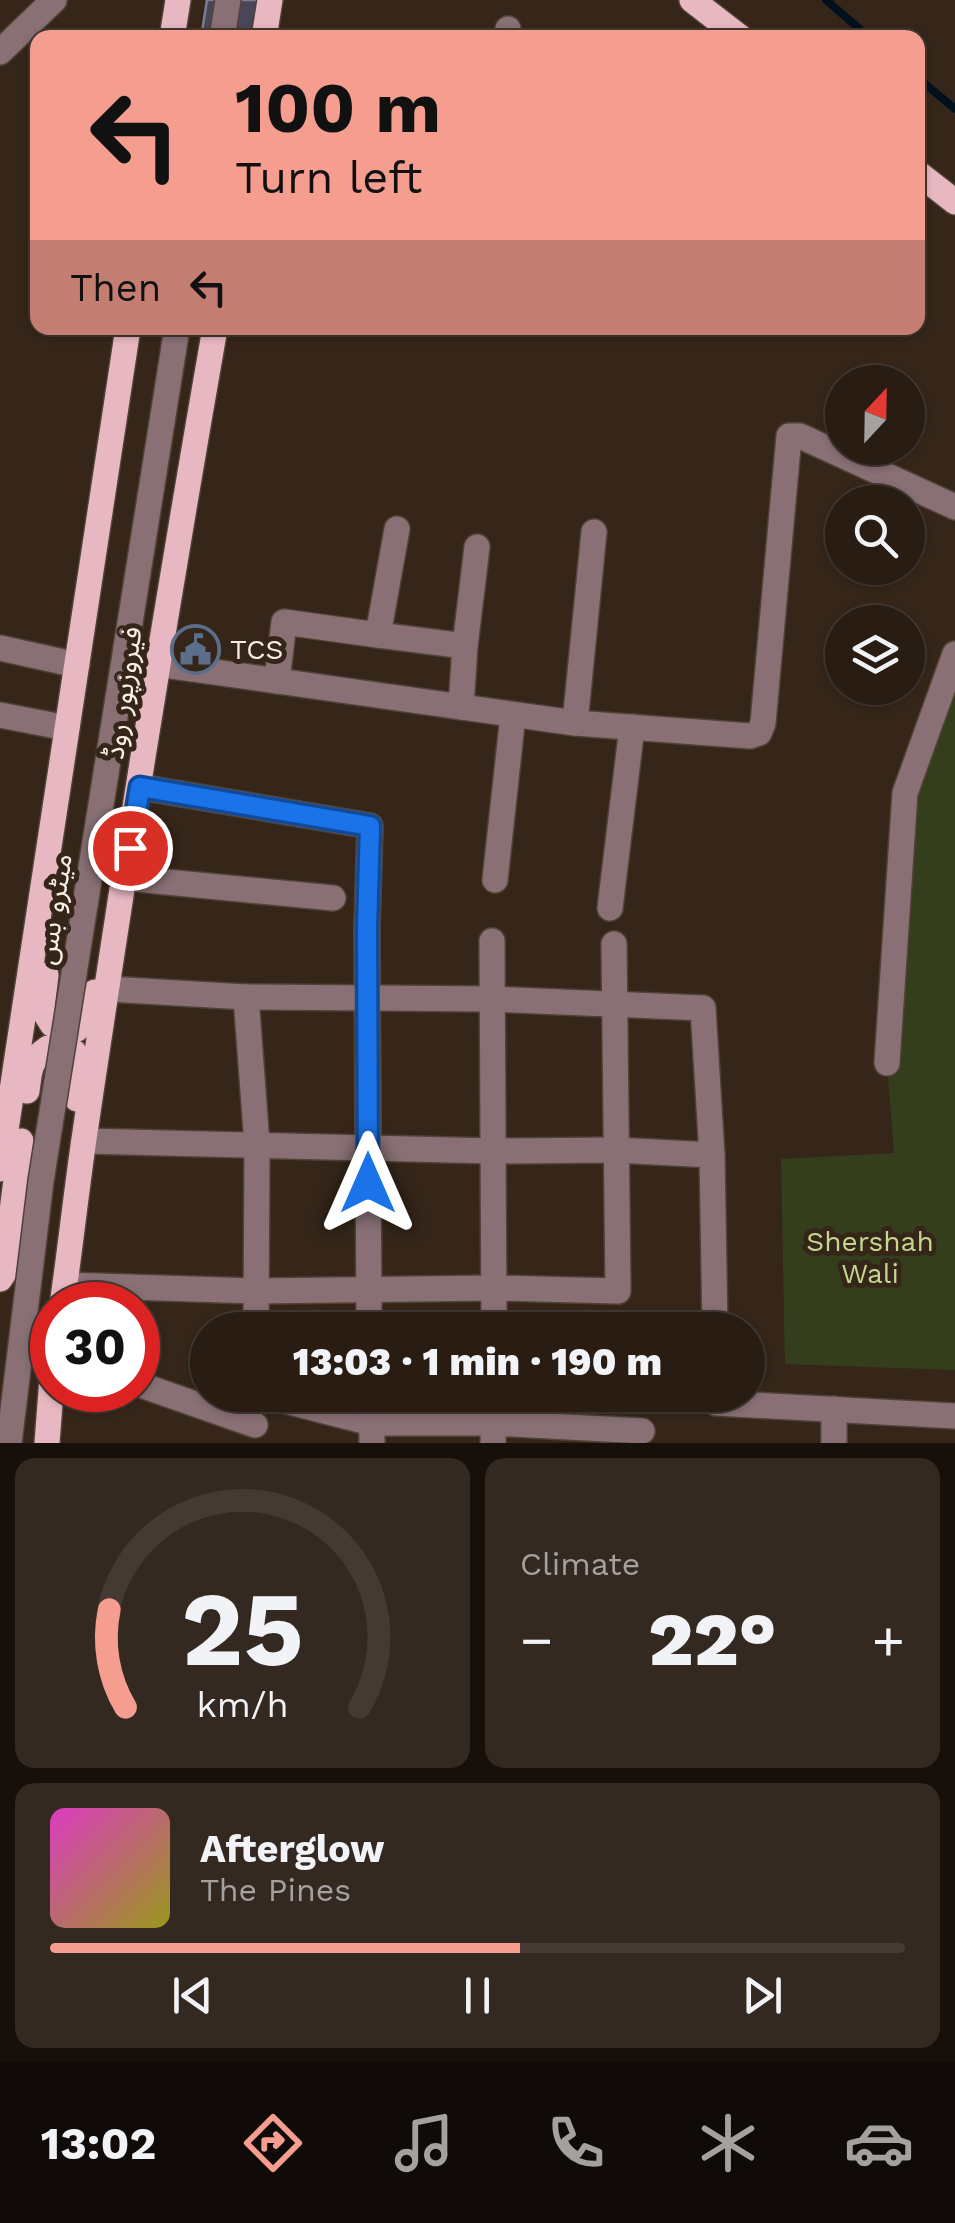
<!DOCTYPE html>
<meta charset="utf-8">
<style>
body{margin:0;font-family:"Work Sans","Noto Sans Arabic",sans-serif;background:#342921;color:#f1f3f6;height:100vh;display:flex;flex-direction:column;font-size:38px;white-space:nowrap}
*{box-sizing:border-box;margin:0}
p{font-size:32px;color:#a5a1a0}
.icon{flex:none;width:55px;height:55px;fill:none;stroke:currentColor;stroke-width:2;stroke-linecap:round;stroke-linejoin:round}
.map{position:relative;height:1443px;overflow:hidden}
.details{display:flex;flex-direction:column;gap:15px;padding:15px;background:#160f0a;flex:1}
.details>*{flex:none}
.hud{position:absolute;left:30px;top:30px;width:895px;height:305px;border-radius:20px;box-shadow:0 2px 8px #0004,0 0 0 2px #443a33;background:#f59d8e;color:#111;overflow:hidden}
.needle{width:65px;rotate:22deg}
.buttons{position:absolute;left:825px;top:365px;display:grid;gap:20px}
.buttons a{display:grid;place-items:center;width:100px;height:100px;border-radius:50%;background:#281c13;box-shadow:0 2px 8px #0004,0 0 0 2px #443a33;font-size:50px}
.speed{position:absolute;left:30px;top:1282px;display:flex;gap:20px;font-size:50px;font-weight:700;text-align:center}
.speed>*{display:grid;place-content:center;width:130px;height:130px;border-radius:50%;background:#281c13;box-shadow:0 2px 8px #0004,0 0 0 2px #443a33;line-height:1}
.speed .limit{border:15px solid #d22;background:#fff;color:#111}
.pin{position:absolute;display:grid;place-items:center;width:85px;height:85px;color:#fff;margin:-42px;border:5px solid #fff;border-radius:50%;box-shadow:0 2px 10px #0007}
.me{position:absolute;width:110px;margin:-55px;rotate:0deg;stroke-linejoin:round;filter:drop-shadow(0 0 8px #0008)}
.turn{display:flex;align-items:center;gap:35px;height:210px;padding:0 40px;font-size:45px}
.turn .icon{width:130px;height:130px;stroke-width:2.5}
.turn b{display:block;font-size:70px;line-height:85px}
.then{display:flex;align-items:center;height:95px;padding:0 40px;background:#0003;gap:20px;font-size:38px}
.big{font-size:75px;font-weight:800;line-height:1.1}
.details .tile{flex:1;display:flex;flex-direction:column;justify-content:center;gap:15px;min-width:0;padding:0 35px;border-radius:20px;background:#342921}
.details .dial{align-items:center;gap:0}
.dial svg{height:260px;overflow:visible;fill:none;stroke:#443a33;stroke-width:7;stroke-linecap:round;text-anchor:middle}
.dial text{fill:#f1f3f6;stroke:none}
.song{display:flex;align-items:center;gap:30px}
.cover{width:120px;height:120px;border-radius:15px;background:linear-gradient(135deg,hsl(310 70% 55%),hsl(60 70% 35%))}
.played{height:10px;border-radius:5px;background:linear-gradient(90deg,#f59d8e 55%,#443a33 55%)}
.keys{display:flex;justify-content:space-around;direction:ltr}
.heat{display:flex;justify-content:space-between;align-items:center;font-size:55px;direction:ltr}
.details .tiles{flex:1;display:grid;gap:15px;grid-template-columns:1fr 1fr}
.tile:last-child{grid-column:span 2}
.trip{position:absolute;left:190px;top:1312px;width:575px;height:100px;border-radius:50px;background:#281c13;box-shadow:0 2px 8px #0004,0 0 0 2px #443a33;font-weight:800;line-height:100px;text-align:center}
.menu{display:flex;height:160px;justify-content:space-around;align-items:center;background:#100b08;color:#a5a1a0}
.menu .icon{width:70px;height:70px}
.menu .on{color:#f59d8e}
.menu b{font-size:45px;color:#f1f3f6}
.map>svg:first-child{display:block}
.green{fill:#353e1c}
.lines{fill:none;stroke-linecap:round;stroke-linejoin:round}
.stream{stroke:#00101d;stroke-width:8}
.building{fill:#4a4659;stroke:#7e7a8f;stroke-width:2.5}
.minor-casing{stroke:#504236;stroke-width:28}
.major-casing{stroke:#504236;stroke-width:28}
.minor{stroke:#887075;stroke-width:25}
.major{stroke:#e7b7c2;stroke-width:25}
.minor-bridge-casing{stroke:#504236;stroke-width:28;stroke-linecap:butt}
.minor-bridge{stroke:#887075;stroke-width:25}
.route-casing{stroke:#114b97;stroke-width:25}
.route{stroke:#1a73e8;stroke-width:18}
.labels{text-anchor:middle;dominant-baseline:central;stroke-width:10;stroke-linejoin:round;paint-order:stroke}
.poi-label{font-size:28px;fill:#f8eee6;stroke:#352619;text-anchor:start}
.street-label{font-size:28px;fill:#f8eee6;stroke:#352619}
.park-label{font-size:28px;fill:#c3d78f;stroke:#352619}
</style>
<div class="map">
<svg width="955" height="1443" viewBox="0 0 955 1443">
<rect width="100%" height="100%" fill="#352619"/>
<path class="green" d="M955,653V1370L785,1364L781,1159L894,1153L887,1063L905,793Z"/>
<g class="lines">
<g class="stream">
<path d="M826,0L870,38"/>
<path d="M918,78L955,109"/>
</g>
</g>
<path class="building" d="M207,0H258L253,38H201Z"/>
<g class="lines">
<defs>
<g id="minor">
<path d="M222,38L228,0"/>
<path d="M506,38L508,29"/>
<path d="M0,52L54,0"/>
<path d="M378,635L465,646"/>
<path d="M0,648L77,665"/>
<path d="M157,664L575,723L750,736L759,733L763,723L789,436H800L955,507"/>
<path d="M277,681L284,622L378,635L397,529"/>
<path d="M461,707L465,646L477,547"/>
<path d="M0,715L67,728"/>
<path d="M575,723L594,532"/>
<path d="M140,787L370,826L367,928L369,1330"/>
<path d="M125,878L333,898"/>
<path d="M495,880L513,715"/>
<path d="M610,908L632,727"/>
<path d="M492,941L494,1330"/>
<path d="M108,989L246,997L492,999L703,1008L712,1155L715,1330"/>
<path d="M246,997L257,1144L256,1330"/>
<path d="M887,1063L905,793L955,654"/>
<path d="M84,1141L493,1151L615,1150L712,1155"/>
<path d="M65,1285L256,1291L494,1288L618,1291L614,944"/>
<path d="M138,1384L255,1425"/>
<path d="M262,1395L371,1423H493L642,1431"/>
<path d="M371,1395L372,1443"/>
<path d="M716,1395V1403L955,1416"/>
<path d="M493,1443L494,1395"/>
<path d="M834,1443V1409"/>
</g>
<g id="major">
<path d="M692,0L741,38"/>
<path d="M172,38L178,0"/>
<path d="M264,38L270,0"/>
<path d="M918,173L955,202"/>
<path d="M46,975L42,1008L52,1024L77,1029L90,1017L95,992"/>
<path d="M27,1091C30,1069 29,1061 48,1048L74,1052L79,1067L77,1099"/>
<path d="M0,1169L128,328"/>
<path d="M0,1279L4,1273L21,1141"/>
<path d="M62,1305C70,1250 76,1194 84,1139C124,868 168,597 215,328"/>
<path d="M47,1443L52,1378"/>
</g>
</defs>
<use href="#minor" class="minor-casing"/>
<use href="#major" class="major-casing"/>
<use href="#minor" class="minor"/>
<use href="#major" class="major"/>
<defs>
<path id="minor-bridge" d="M9,1443L41,1181L177,328"/>
</defs>
<use href="#minor-bridge" class="minor-bridge-casing"/>
<use href="#minor-bridge" class="minor-bridge"/>
</g>
<g class="lines">
<defs>
<path id="route" d="M130,848L140,787L370,826L367,928L368,1183"/>
</defs>
<use href="#route" class="route-casing"/>
<use href="#route" class="route"/>
</g>
<defs>
<symbol id="civic-ring" viewBox="-11 -11 22 22"><circle r="9.5" fill="#352619" stroke="#5c6f8a" stroke-width="1.5"/><path d="M-.6-6.5H3V-4.5H.6V-3L4-1V1h2V6H-6V1h2V-1L-.6-3ZM-1.2 2.5V6h2.4V2.5Z" fill="#5c6f8a"/></symbol>
</defs>
<g fill-rule="evenodd">
<use href="#civic-ring" x="168" y="622" width="55" height="55"/>
</g>
<g class="labels">
<g class="poi-label">
<text x="230" y="649">TCS</text>
</g>
<g class="street-label">
<text transform="translate(123 693) rotate(-82)">فیروزپور روڈ</text>
<text transform="translate(54 909) rotate(-81)">میٹرو بس</text>
</g>
<g class="park-label">
<text x="870" y="1241">Shershah<tspan x="870" dy="32">Wali</tspan></text>
</g>
</g>
</svg>
<div class="buttons">
<a><svg class="needle" viewBox="-14 -14 28 28"><path d="M0-13l5 13h-10z" fill="#e53935"/><path d="M0 13l5-13h-10z" fill="#a5a1a0"/></svg></a>
<a><svg class="icon" aria-label="search" viewBox="0 0 24 24"><circle cx="10" cy="10" r="6"/><path d="M15 15l6 6"/></svg></a>
<a><svg class="icon" aria-label="layers" viewBox="0 0 24 24"><path d="M12 4l9 5-9 5-9-5zM3 14l9 5 9-5"/></svg></a>
</div>
<div class="speed"><div class="limit">30</div></div>
<div class="pin" style="left:130px;top:848px;background:#d93025"><svg class="icon" aria-label="arrive" viewBox="0 0 24 24"><path d="M6 21V4h12l-3 4 3 4H6"/></svg></div>
<svg class="me" style="left:368px;top:1183px" viewBox="-20 -20 40 40"><path d="M0-17L14 15 0 8-14 15z" fill="#1a73e8" stroke="#fff" stroke-width="4"/></svg>
<div class="trip">13:03 · 1 min · 190 m</div>
<div class="hud">
<div class="turn"><svg class="icon" aria-label="left" viewBox="0 0 24 24"><path d="M17 20v-9H6M10 6l-5 5 5 5"/></svg><div><b>100 m</b>Turn left</div></div>
<div class="then">Then<svg class="icon" aria-label="left" viewBox="0 0 24 24"><path d="M17 20v-9H6M10 6l-5 5 5 5"/></svg></div>
</div>
</div>
<section class="details">
<div class="tiles">
<div class="tile dial"><svg viewBox="0 0 100 80">
<path d="M14 69A42 42 0 1 1 86 69"/>
<path d="M14 69A42 42 0 0 1 9 39" stroke="#f59d8e"/>
<text x="50" y="56" font-size="32" font-weight="700">25</text>
<text x="50" y="72" font-size="11">km/h</text>
</svg></div>
<div class="tile"><p>Climate</p>
<div class="heat"><a>−</a><b class="big">22°</b><a>+</a></div>
</div>
<div class="tile">
<div class="song"><i class="cover"></i><div><b>Afterglow</b><p>The Pines</p></div></div>
<div class="played"></div>
<div class="keys"><svg class="icon" aria-label="previous" viewBox="0 0 24 24"><path d="M18 5L8 12l10 7zM5 5v14"/></svg><svg class="icon" aria-label="pause" viewBox="0 0 24 24"><path d="M8 5v14M16 5v14"/></svg><svg class="icon" aria-label="next" viewBox="0 0 24 24"><path d="M6 5l10 7-10 7zM19 5v14"/></svg></div>
</div>
</div>
</section>
<nav class="menu">
<b>13:02</b>
<svg class="icon on" aria-label="directions" viewBox="0 0 24 24"><path d="M12 3l9 9-9 9-9-9zM9 14v-3h6M13 9l2 2-2 2"/></svg>
<svg class="icon" aria-label="music" viewBox="0 0 24 24"><path d="M9 18V5l10-2v13"/><circle cx="6" cy="18" r="3"/><circle cx="16" cy="16" r="3"/></svg>
<svg class="icon" aria-label="phone" viewBox="0 0 24 24"><path d="M5 4h4l2 5-3 2q2 4 5 5l2-3 5 2v4C11 20 4 13 5 4z"/></svg>
<svg class="icon" aria-label="climate" viewBox="0 0 24 24"><path d="M12 3v18M4 7l16 10M4 17L20 7"/></svg>
<svg class="icon" aria-label="car" viewBox="0 0 24 24"><path d="M5 17H2v-5l4-1 3-4h7l3 4 3 1v5h-3M9 17h6M6 11h13"/><circle cx="7" cy="17" r="2"/><circle cx="17" cy="17" r="2"/></svg>
</nav>
